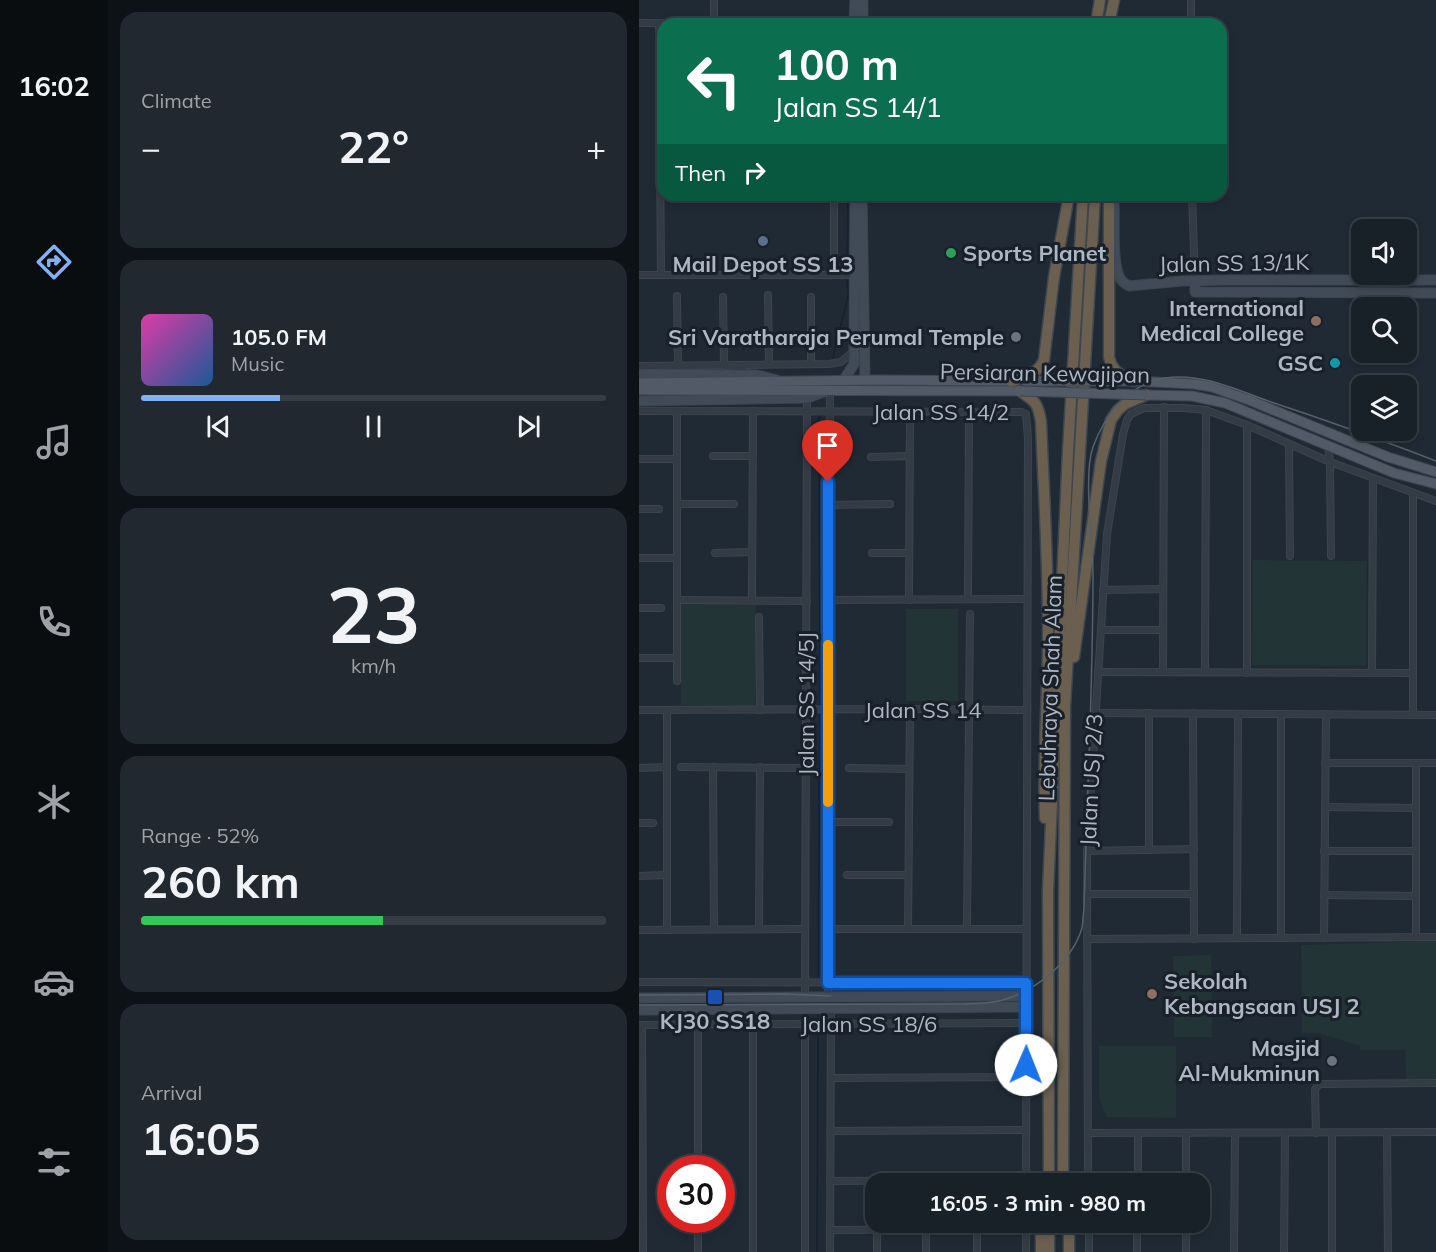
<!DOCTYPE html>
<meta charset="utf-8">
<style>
body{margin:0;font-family:Mulish,sans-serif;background:#212830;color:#f1f3f6;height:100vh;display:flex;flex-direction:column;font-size:22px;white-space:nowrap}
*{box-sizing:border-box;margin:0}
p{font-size:20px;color:#9fa3a8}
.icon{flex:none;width:33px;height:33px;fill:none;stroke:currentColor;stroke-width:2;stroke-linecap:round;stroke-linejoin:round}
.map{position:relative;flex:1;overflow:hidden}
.panel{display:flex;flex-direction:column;gap:12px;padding:12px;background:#0d1216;width:531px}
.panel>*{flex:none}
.guide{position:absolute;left:18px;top:18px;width:570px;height:183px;border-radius:18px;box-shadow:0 3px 9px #0003,0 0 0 2px #363e45;background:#0b6e4f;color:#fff;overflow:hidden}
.controls{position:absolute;left:712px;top:219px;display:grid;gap:12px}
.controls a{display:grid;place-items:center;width:66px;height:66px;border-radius:12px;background:#182028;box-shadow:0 3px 9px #0003,0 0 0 2px #363e45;font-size:30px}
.speed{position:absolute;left:18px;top:1155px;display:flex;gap:12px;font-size:30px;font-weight:700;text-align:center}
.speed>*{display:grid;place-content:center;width:78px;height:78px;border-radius:50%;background:#182028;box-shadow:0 3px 9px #0003,0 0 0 2px #363e45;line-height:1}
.speed .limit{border:9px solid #d22;background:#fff;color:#111}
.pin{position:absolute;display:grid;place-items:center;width:51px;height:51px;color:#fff;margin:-62px -26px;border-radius:50% 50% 50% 0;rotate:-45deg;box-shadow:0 0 6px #0007}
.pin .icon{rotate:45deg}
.me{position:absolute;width:66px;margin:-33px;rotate:1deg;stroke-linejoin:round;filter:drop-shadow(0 0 4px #0008)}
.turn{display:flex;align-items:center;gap:21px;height:126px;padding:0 18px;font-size:27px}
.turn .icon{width:78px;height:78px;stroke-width:2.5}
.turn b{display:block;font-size:42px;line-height:51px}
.then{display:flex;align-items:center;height:57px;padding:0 18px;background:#0003;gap:12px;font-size:22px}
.big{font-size:45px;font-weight:700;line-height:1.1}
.panel .card{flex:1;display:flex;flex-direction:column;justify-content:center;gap:9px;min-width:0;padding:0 21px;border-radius:18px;background:#212830}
.panel .dial{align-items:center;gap:0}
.dial b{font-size:78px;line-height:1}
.song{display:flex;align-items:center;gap:18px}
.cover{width:72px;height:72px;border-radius:9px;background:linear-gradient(135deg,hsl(320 70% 55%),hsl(210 70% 35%))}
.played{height:6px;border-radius:3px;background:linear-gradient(90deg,#82b1f3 30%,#363e45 30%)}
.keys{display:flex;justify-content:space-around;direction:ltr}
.heat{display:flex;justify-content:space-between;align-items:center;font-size:33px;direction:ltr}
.charge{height:9px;border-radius:4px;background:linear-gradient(90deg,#34c759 52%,#363e45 0)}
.trip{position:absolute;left:226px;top:1173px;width:345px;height:60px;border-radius:18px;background:#182028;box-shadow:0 3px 9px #0003,0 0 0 2px #363e45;font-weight:700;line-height:60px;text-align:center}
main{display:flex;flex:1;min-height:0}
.tab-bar{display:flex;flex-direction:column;width:108px;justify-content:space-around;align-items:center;background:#0a0d10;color:#9fa3a8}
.tab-bar .icon{width:42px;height:42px}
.tab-bar .selected{color:#82b1f3}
.tab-bar b{font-size:27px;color:#f1f3f6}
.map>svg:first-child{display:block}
.green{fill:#223436}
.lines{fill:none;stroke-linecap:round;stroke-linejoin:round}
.stream{stroke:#142131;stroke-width:1.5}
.street-casing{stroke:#3d444f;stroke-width:8}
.secondary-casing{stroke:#3d444f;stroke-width:11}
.primary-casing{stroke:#3d444f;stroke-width:11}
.highway-casing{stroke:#3e4650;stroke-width:13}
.street{stroke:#333b45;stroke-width:6}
.secondary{stroke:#414b58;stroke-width:9}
.primary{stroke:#515a66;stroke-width:9}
.highway{stroke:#6b6050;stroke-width:10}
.tram{stroke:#55606c;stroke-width:1.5}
.primary-bridge-casing{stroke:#3d444f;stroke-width:11;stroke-linecap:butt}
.primary-bridge{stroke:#515a66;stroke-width:9}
.route-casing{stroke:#114b97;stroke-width:15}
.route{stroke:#1a73e8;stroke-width:10}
.slow{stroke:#f59e0b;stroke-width:10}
.service-dot{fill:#5c6f8a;stroke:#19202a;stroke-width:2}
.leisure-dot{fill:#2e9e5b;stroke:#19202a;stroke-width:2}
.education-dot{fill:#8d6e63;stroke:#19202a;stroke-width:2}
.worship-dot{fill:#6b7280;stroke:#19202a;stroke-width:2}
.culture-dot{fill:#0f9aa8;stroke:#19202a;stroke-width:2}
.transit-dot{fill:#1a4fb4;stroke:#19202a;stroke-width:2}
.labels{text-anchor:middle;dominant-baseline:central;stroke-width:6;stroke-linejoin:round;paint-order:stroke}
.poi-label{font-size:22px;font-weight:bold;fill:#adb6c3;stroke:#19202a;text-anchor:end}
.street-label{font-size:22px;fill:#adb6c3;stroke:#19202a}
</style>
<main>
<nav class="tab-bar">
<b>16:02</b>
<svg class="icon selected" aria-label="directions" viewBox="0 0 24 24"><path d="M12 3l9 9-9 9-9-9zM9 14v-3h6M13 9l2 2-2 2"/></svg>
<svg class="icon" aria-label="music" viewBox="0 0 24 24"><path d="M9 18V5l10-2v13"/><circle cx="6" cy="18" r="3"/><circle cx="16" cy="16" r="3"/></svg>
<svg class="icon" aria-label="phone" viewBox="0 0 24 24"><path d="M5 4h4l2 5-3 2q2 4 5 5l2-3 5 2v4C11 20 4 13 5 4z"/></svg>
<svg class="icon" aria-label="climate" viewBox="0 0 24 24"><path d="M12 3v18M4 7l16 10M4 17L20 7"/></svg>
<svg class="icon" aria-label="car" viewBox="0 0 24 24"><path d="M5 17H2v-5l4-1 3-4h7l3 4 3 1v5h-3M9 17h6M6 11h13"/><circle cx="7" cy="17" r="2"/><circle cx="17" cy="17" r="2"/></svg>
<svg class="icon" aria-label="filters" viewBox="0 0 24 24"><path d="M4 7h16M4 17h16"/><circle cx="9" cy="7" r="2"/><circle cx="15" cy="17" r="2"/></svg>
</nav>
<section class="panel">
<div class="card"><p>Climate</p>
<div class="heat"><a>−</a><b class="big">22°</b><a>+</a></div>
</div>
<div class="card">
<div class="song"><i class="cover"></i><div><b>105.0 FM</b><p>Music</p></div></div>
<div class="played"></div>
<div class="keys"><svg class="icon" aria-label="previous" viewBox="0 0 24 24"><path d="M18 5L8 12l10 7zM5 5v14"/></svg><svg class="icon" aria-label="pause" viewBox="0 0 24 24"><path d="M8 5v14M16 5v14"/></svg><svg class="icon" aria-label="next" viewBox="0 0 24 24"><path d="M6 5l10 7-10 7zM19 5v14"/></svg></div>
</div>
<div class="card dial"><b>23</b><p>km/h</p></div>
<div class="card"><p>Range · 52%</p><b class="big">260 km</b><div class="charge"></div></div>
<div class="card"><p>Arrival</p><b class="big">16:05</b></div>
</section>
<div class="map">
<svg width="797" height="1252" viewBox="0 0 797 1252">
<rect width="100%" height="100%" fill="#202a35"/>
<g class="green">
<path d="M614,560L728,561L727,666L613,665Z"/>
<path d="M42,604L117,605L116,706L42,705Z"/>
<rect x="267" y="609" width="52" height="92"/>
<path d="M797,941V1081H767L766,1050H720L721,1046L680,1033H663L662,945Z"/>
<path d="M572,955L573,1037H535L534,956Z"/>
<path d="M460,1046H537V1118L468,1117L460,1098Z"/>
</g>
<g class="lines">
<g class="stream">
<path d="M208,271L209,195"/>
<path d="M194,357L209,296L208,280"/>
<path d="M180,416L181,708"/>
<path d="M179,981L181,713"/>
<path d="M179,1023V1013"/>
<path d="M178,1252L179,1028"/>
</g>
<defs>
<g id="street">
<path d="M552,0V24"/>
<path d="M0,23L181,24"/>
<path d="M20,23L22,275"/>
<path d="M75,23V0"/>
<path d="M195,195V275"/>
<path d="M553,195L556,281"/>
<path d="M0,275H215"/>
<path d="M129,295L130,364"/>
<path d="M38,296L39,366"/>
<path d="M84,297L85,365L108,372"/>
<path d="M172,364V297"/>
<path d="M0,366L190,364L202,362L216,350"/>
<path d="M0,411L383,412L387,414L389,438L387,1184"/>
<path d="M608,425V673"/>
<path d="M650,446L651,556"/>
<path d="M689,447L691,462L692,556"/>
<path d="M74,456H114"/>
<path d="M232,457L271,456"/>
<path d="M0,459H38"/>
<path d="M38,504H95"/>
<path d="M189,505L251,504"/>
<path d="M0,509H20"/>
<path d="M76,553L113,552"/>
<path d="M233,553H270"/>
<path d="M0,558H38"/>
<path d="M464,590L524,589"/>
<path d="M329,599L330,412"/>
<path d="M38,600L168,601"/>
<path d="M113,600L114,411"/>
<path d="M189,600L388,599"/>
<path d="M270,600L271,412"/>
<path d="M0,608H22"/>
<path d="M120,617L121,710"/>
<path d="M462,630H524"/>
<path d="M0,658H38"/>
<path d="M459,672L774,673"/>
<path d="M524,672L525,407"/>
<path d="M566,672L567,410"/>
<path d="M733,673L734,479"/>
<path d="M38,681V411"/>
<path d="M0,710L271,709L388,710"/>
<path d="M28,710V930"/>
<path d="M456,713L797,715"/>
<path d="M510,713V850"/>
<path d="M554,713L555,939"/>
<path d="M774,715V493"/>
<path d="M686,763H797"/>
<path d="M777,763V937"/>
<path d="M42,767L167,768"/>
<path d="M74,767L75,929"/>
<path d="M0,768L28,767"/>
<path d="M210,768L270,769"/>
<path d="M686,807L777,808"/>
<path d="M189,822H250"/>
<path d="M0,823H14"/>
<path d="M448,851L555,849"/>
<path d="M685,851H777"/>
<path d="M208,875H269"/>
<path d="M0,876L28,875"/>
<path d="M448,894H555"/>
<path d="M685,895L777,896"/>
<path d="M120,929L121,767"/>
<path d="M189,929H387"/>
<path d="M269,929L271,709"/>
<path d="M328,929L331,614"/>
<path d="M0,930L166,929"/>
<path d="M598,938L599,714"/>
<path d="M642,938V714"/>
<path d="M685,938L687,714"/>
<path d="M448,939L797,937"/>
<path d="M0,982L387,983"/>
<path d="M166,997L168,398"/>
<path d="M189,998L191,391"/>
<path d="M59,1024V1168"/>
<path d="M114,1024V1252"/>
<path d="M0,1025L388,1023"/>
<path d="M3,1025L4,1252"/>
<path d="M192,1078L387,1077"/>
<path d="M191,1131L387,1130"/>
<path d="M748,1132L749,1252"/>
<path d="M449,1133L797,1132"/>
<path d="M547,1133V1184"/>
<path d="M677,1133L676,1089L681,1084L797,1083"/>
<path d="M693,1133V1252"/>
<path d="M191,1181L387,1180"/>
<path d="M449,1184L448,851L468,534L484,434L488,420L492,414L505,408H545L567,410L608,425L691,462L797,501"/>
<path d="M499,1184V1133"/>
<path d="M59,1220V1252"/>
<path d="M450,1222V1252"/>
<path d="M191,1230L387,1229"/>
<path d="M238,1230V1252"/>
<path d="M287,1230V1252"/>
<path d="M166,1252V1023"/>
<path d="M191,1252L192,1009"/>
<path d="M338,1252V1229"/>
<path d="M387,1252V1222"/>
<path d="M498,1252V1222"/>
<path d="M547,1252V1222"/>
<path d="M595,1252L596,1133"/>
<path d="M645,1252L646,1133"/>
</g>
<g id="secondary">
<path d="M215,24L216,0"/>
<path d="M224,24V0"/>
<path d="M223,195L226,380"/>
<path d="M475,203C476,222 473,259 480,276C482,281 485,283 490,286L543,281L586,280H797"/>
<path d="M556,281V292L797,293"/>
<path d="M0,374L118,375L138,380"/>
<path d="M204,381L215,364L216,195"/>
<path d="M0,401L168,398L187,391"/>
<path d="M0,998L387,996"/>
<path d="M0,1010L387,1007"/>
</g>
<g id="primary">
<path d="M495,381L555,384L573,387L610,400L749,457L797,472"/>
<path d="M0,383L240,380L377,381"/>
<path d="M0,390L381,391"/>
<path d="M507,395L553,396L586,403L755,473L797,484"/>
</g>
<g id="highway">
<path d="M457,24L461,0"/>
<path d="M470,24L475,0"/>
<path d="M470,195V357C473,371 482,376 495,381"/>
<path d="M372,381C387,376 398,375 405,360L415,277L430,195"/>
<path d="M381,391C397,402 399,403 402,422C405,498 410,574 409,650C408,706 404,762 406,818"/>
<path d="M435,657L462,461L472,420L479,410L486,404L507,395"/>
<path d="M410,1184L409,890L429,451L444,195"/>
<path d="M424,1184L426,706L456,195"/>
<path d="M410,1222V1252"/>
<path d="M430,1222V1252"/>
<path d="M402,1252V1222"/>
</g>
</defs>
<use href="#street" class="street-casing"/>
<use href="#secondary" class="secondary-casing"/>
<use href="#primary" class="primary-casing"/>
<use href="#highway" class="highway-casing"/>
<use href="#street" class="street"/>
<use href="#secondary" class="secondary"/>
<use href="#primary" class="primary"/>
<use href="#highway" class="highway"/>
<g class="tram">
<path d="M0,995L146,994L192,996"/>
<path d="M0,1005L326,1004C340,1003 354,1004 367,999C399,989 433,961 443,928C444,922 444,915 445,909C448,797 454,685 454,574C454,542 444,475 454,447C465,416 491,383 526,378C563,372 600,391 635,403C689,421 743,440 797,461"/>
</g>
<defs>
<g id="primary-bridge">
<path d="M386,381H495"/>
<path d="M381,391L507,395"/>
</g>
</defs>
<use href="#primary-bridge" class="primary-bridge-casing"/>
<use href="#primary-bridge" class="primary-bridge"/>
</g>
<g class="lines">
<defs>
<path id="route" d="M189,482V983H387V1065"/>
</defs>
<use href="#route" class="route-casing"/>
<use href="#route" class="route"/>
<path class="slow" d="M189,645V802"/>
</g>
<circle class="service-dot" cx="124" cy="241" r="6"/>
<circle class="leisure-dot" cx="312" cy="253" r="6"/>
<g class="education-dot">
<circle cx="677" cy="321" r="6"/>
<circle cx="513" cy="994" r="6"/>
</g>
<g class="worship-dot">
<circle cx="377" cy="337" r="6"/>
<circle cx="693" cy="1061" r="6"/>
</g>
<circle class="culture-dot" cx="696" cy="363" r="6"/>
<rect class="transit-dot" x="68" y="989" width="16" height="16" rx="3"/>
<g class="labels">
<g class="poi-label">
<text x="324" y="253" text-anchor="start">Sports Planet</text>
<text x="124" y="264" text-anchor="middle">Mail Depot SS 13</text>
<text x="665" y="308">International<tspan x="665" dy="25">Medical College</tspan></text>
<text x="365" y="337">Sri Varatharaja Perumal Temple</text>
<text x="684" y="363">GSC</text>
<text x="525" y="981" text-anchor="start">Sekolah<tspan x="525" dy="25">Kebangsaan USJ 2</tspan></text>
<text x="76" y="1021" text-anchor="middle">KJ30 SS18</text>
<text x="681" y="1048">Masjid<tspan x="681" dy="25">Al-Mukminun</tspan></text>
</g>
<g class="street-label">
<text transform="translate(595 263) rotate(-1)">Jalan SS 13/1K</text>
<text transform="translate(406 373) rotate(1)">Persiaran Kewajipan</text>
<text x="302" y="412">Jalan SS 14/2</text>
<text transform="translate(411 688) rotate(-88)">Lebuhraya Shah Alam</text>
<text transform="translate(167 704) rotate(-90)">Jalan SS 14/5J</text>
<text x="284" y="710">Jalan SS 14</text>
<text transform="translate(452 780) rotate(-87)">Jalan USJ 2/3</text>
<text x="230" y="1024">Jalan SS 18/6</text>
</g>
</g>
</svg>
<div class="controls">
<a><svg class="icon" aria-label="sound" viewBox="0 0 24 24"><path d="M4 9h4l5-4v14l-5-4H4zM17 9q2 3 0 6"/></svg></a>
<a><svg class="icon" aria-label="search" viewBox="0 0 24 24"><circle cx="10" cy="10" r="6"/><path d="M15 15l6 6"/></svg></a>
<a><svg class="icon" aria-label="layers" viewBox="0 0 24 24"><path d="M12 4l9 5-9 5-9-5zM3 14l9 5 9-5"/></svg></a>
</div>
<div class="speed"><div class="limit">30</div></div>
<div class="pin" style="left:189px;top:482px;background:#d93025"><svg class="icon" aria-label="arrive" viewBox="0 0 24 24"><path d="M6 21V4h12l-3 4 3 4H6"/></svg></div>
<svg class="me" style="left:387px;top:1065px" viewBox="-20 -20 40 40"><circle r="19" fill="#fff"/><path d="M0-13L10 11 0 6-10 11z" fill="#1a73e8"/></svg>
<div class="trip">16:05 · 3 min · 980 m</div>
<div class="guide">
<div class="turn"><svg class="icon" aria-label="left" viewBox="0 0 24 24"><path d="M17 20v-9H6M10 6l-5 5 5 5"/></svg><div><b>100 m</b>Jalan SS 14/1</div></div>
<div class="then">Then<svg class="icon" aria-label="right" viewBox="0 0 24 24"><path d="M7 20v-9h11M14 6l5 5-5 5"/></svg></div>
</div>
</div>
</main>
